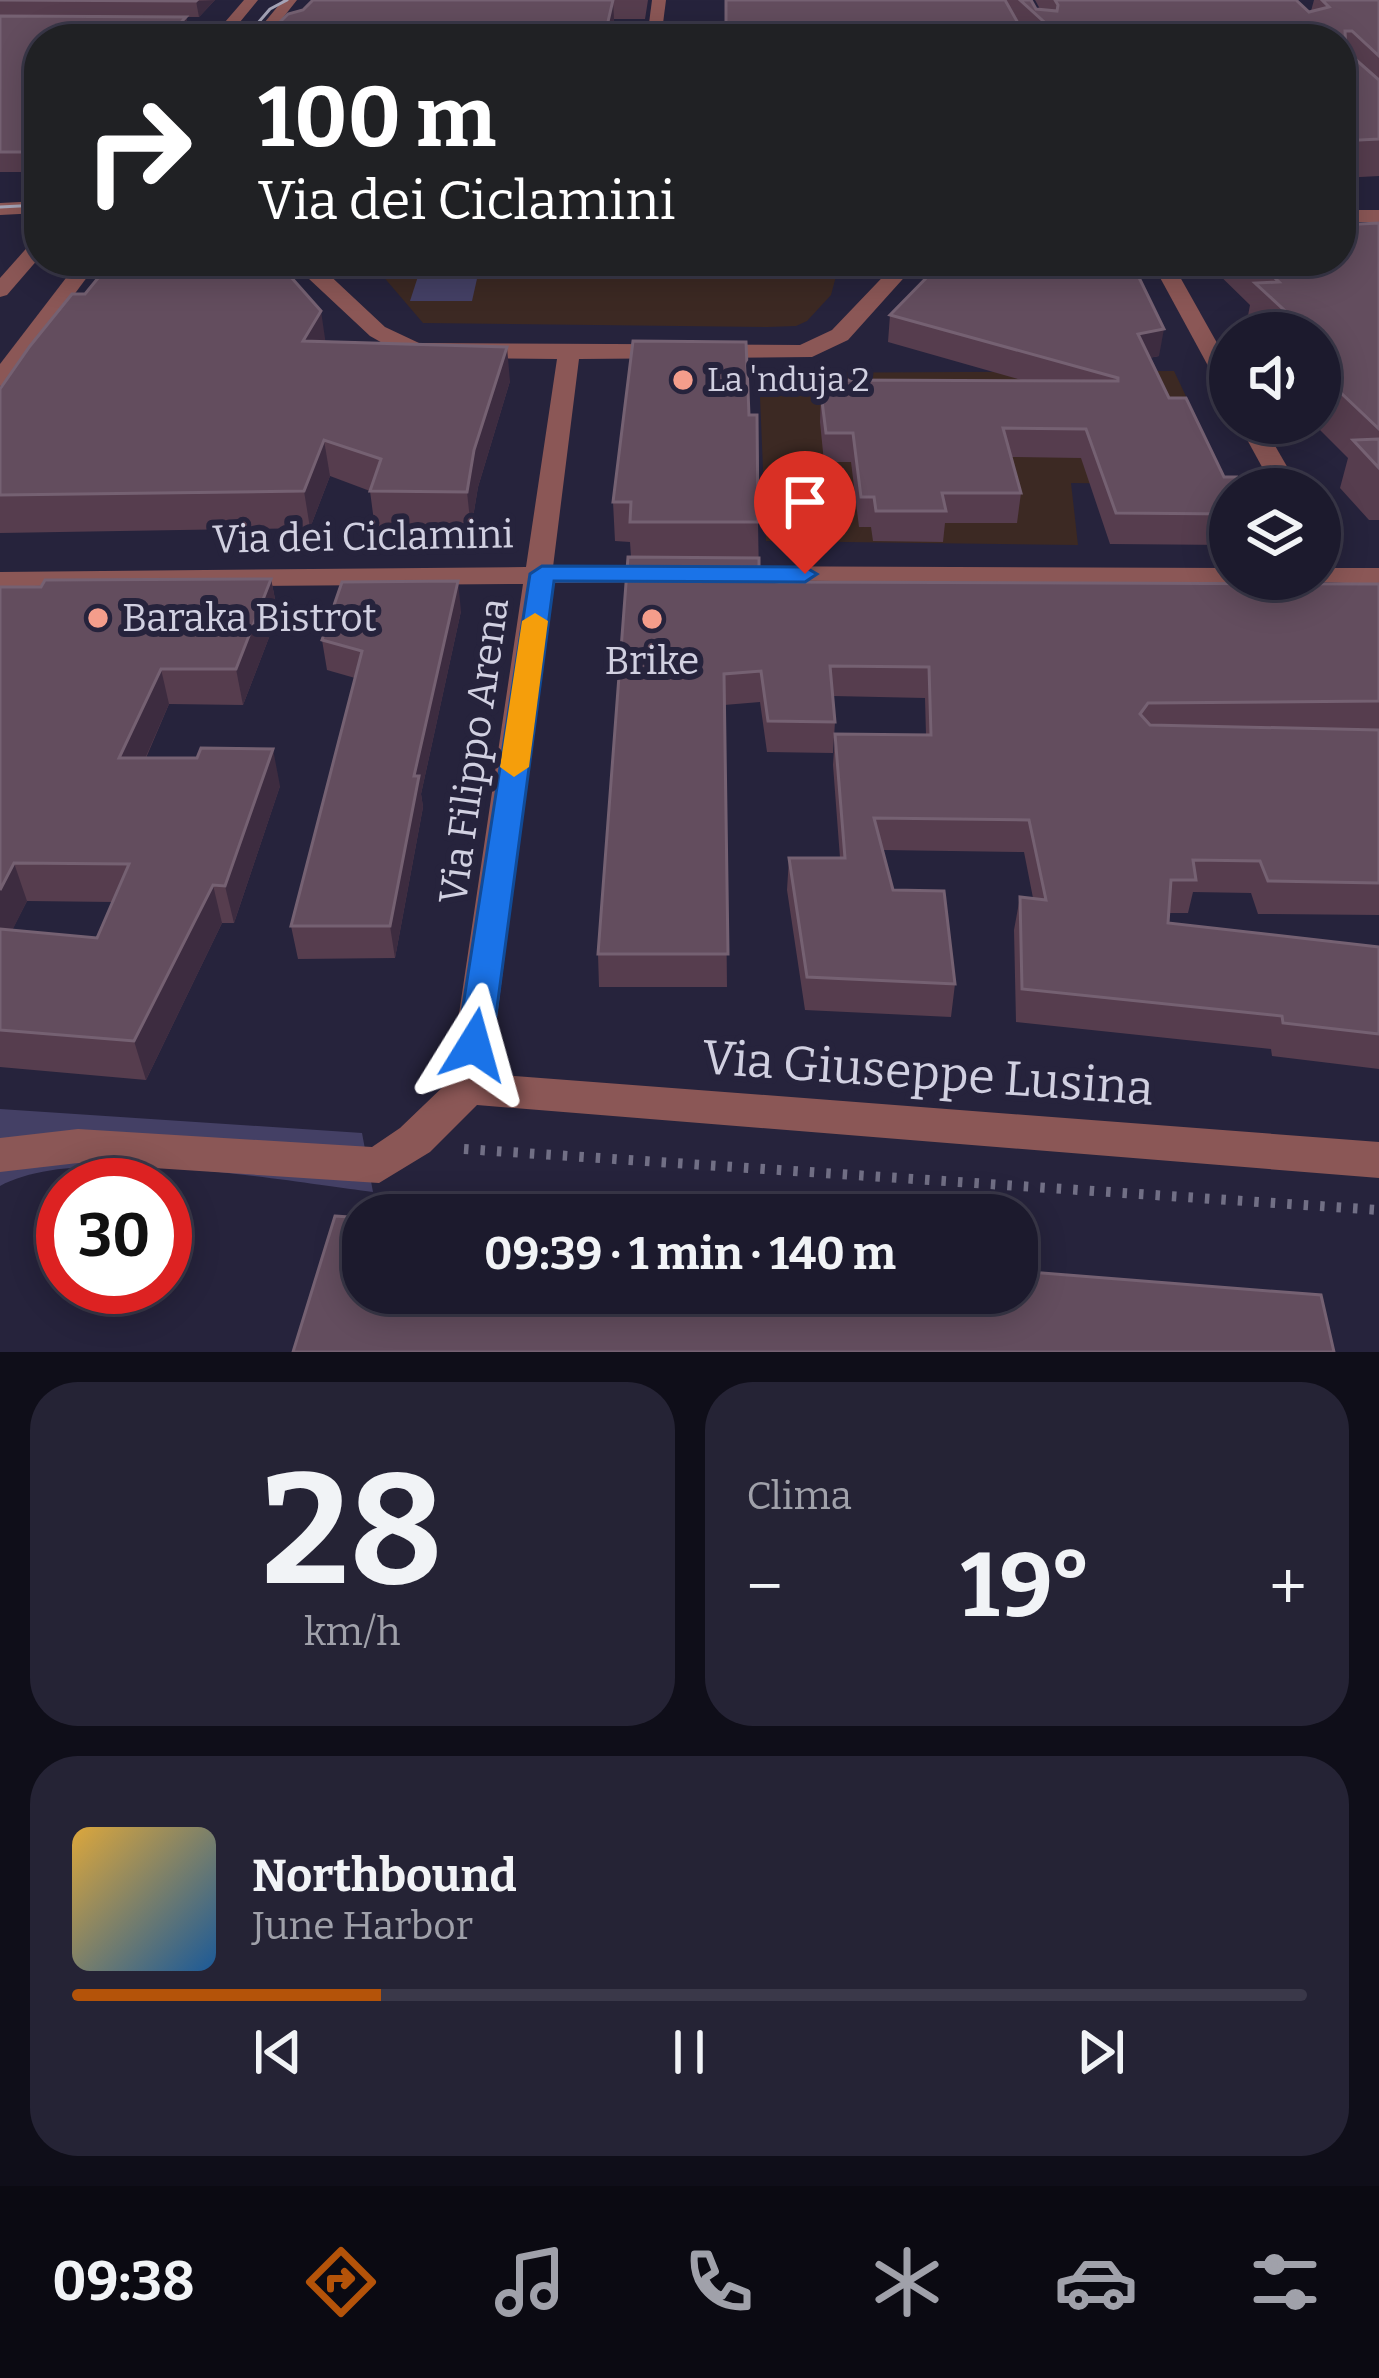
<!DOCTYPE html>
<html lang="it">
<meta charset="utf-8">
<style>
body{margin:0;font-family:Bitter,serif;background:#252335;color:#f1f3f6;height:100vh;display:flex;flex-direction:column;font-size:45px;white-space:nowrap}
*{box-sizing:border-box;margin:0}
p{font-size:39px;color:#a0a1aa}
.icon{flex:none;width:66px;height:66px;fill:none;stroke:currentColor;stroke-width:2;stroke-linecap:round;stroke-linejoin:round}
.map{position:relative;height:1352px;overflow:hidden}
.sheet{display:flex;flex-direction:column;gap:30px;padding:30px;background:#0f0e19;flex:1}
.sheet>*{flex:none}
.guide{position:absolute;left:24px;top:24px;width:1332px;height:252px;border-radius:48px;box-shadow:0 6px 30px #0003,0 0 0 3px #3a3849;background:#202124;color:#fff;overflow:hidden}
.controls{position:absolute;left:1209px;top:312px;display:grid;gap:24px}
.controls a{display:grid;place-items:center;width:132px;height:132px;border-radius:50%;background:#1c1a2d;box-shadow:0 6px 30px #0003,0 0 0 3px #3a3849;font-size:60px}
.speed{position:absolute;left:36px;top:1158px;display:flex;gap:24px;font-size:60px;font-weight:700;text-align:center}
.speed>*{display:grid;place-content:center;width:156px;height:156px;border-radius:50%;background:#1c1a2d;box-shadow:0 6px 30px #0003,0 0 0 3px #3a3849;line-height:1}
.speed .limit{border:18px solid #d22;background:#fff;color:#111}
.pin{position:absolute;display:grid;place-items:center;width:102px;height:102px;color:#fff;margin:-123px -51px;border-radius:50% 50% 50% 0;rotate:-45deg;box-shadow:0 0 12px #0007}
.pin .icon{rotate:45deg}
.me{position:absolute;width:132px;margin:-66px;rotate:8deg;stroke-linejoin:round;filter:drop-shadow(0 0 9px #0008)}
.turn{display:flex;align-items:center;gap:42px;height:252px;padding:0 36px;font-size:54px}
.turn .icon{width:156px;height:156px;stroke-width:2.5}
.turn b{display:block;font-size:84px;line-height:102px}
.big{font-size:90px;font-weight:700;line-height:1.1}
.sheet .card{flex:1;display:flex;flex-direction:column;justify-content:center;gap:18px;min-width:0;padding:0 42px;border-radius:48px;background:#252335}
.sheet .dial{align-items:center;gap:0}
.dial b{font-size:156px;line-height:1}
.song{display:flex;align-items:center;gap:36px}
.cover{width:144px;height:144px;border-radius:18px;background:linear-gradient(135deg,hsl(40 70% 55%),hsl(210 70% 35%))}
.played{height:12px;border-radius:6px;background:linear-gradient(90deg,#b45309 25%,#3a3849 25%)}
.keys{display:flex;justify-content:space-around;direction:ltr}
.heat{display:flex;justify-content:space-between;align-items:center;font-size:66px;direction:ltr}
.sheet .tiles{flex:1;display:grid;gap:30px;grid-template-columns:1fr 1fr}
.card:last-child{grid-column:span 2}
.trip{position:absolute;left:342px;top:1194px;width:696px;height:120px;border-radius:48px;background:#1c1a2d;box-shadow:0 6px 30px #0003,0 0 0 3px #3a3849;font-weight:700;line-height:120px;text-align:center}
.tab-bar{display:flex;height:192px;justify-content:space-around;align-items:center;background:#0b0a12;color:#a0a1aa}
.tab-bar .icon{width:84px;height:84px}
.tab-bar .selected{color:#b45309}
.tab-bar b{font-size:54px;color:#f1f3f6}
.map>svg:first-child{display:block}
.education{fill:#3c2923}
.green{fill:#444065}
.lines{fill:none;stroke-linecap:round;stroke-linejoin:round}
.path{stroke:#716f85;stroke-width:10;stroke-dasharray:4.5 12;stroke-linecap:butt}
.minor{fill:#8b5756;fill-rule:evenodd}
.tram{stroke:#a5a4b7;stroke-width:3}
.wall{fill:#563d4e;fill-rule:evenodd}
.shaded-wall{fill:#3d2c40}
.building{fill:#634d5e;stroke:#756172;stroke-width:3}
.route{fill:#1a73e8;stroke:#114b97;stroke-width:3}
.slow{fill:#f59e0b}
.poi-dot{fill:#f49d8b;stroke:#26233c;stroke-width:4.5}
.labels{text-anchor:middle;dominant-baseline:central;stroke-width:12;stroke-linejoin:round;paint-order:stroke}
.far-poi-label{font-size:33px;fill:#d1d0e1;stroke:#26233c;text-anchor:start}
.street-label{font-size:39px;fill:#d1d0e1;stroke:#26233c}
.poi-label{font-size:39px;fill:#d1d0e1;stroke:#26233c;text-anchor:start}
.near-street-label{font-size:48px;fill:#d1d0e1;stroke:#26233c}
</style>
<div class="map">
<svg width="1379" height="1352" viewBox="0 0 1379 1352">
<rect width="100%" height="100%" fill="#26233c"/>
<g class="education">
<path d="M370,261H840L831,295L807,321L796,326L768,327L423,323Z"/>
<path d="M1174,371L1228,485L1071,483L1078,545L766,541L759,373Z"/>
</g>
<g class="green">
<path d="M423,261H481L472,301H410Z"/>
<path d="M781,468H844L851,524H785Z"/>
<path d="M0,1109L362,1133L373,1192C283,1181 77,1143 0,1186Z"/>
</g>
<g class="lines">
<path class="path" d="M464,1149L1379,1210"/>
<g class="minor">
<path d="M244,0H258L226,39H211L218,30L152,29L145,25L152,21L225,22Z"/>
<path d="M283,0H297L278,24H294L316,0H330L303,31L251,39Z"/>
<path d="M652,0H666L661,39H647Z"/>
<path d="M39,201V213L0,215V203Z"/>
<rect x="1341" y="210" width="38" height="12"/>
<path d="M39,240V258L7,295L0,297V278L32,242Z"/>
<path d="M79,261H99L8,384L0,386V364Z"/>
<path d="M271,261H305L323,269L385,327L419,343L800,345L832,330L898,261H919L848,340L812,357L579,359L553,567L666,566L680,574L666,582L551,583L490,1074L1379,1142V1178L477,1105L430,1152L379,1183L78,1163L0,1172V1138L78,1129L372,1147L400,1128L449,1081L523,584L0,588V572L526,567L557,359L439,358L393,349L370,336L308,278Z"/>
<path d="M1151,261H1171L1230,366V393L1219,386Z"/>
<path d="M1238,423H1262L1300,489H1274Z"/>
<path d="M720,566L1230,568V579H1242L1230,584L710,580L706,574L710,568Z"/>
<path d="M1320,568H1379V584L1310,582L1320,579Z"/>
</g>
<g class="tram">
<path d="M244,39L270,9L287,0"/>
<path d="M0,207L39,205"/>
</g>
</g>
<g class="wall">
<path d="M0,0H215L199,17H186L190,34L39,39V172H0Z"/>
<path d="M313,0H648L645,19H614L610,39H272L271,31L303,10Z"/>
<path d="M726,0H1031L1036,9H1040L1035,0H1296L1309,12L1311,11L1314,0H1379V176L1341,178V39H726Z"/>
<path d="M1379,223V520H1369L1340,488L1348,458L1313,423H1320V333H1253L1246,326L1250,305L1207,263L1208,261H1341Z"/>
<path d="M991,261H1131L1159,356L1149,358L1169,398L1230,489V545L1110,544L1081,458L1011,457L1021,493L1017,523H945L943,542L873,541L871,527H859L851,462H824L820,422L821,393H842L843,380L1025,381L888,342L890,315L992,264Z"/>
<path d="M237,276L326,342L510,381L478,487L471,529H375L370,491L330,476L310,528L0,533V389L85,294Z"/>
<path d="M749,415L758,522L759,580L779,582L1379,584V915L1258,914L1251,893L1193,892L1188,913H1169L1168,923L1379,947V1069L1272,1056L1271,1049L1016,1022L1014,930L1020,897L1033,898L1024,852L883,850L893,890L955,984L951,1017L805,1010L787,890L789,858H840L833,765L835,734L926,735L925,698L833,696L835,722L833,753L767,752L760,702L724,705L727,987H599L598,954L631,557L630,542L615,541L613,502Z"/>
<path d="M271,579L278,614L243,705L169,704L146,758L280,786L234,923H222L146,1080L0,1067V587ZM27,901L113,902L97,938L12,930Z"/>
<path d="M461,611L421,794L423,807L395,958L298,959L291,926L355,678L327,670L322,640Z"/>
</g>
<g class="shaded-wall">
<path d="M215,0L199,17L196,1Z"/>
<path d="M613,0L614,19L610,39H604Z"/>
<path d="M186,17L190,34L185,39H165Z"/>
<path d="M226,261H235L239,283L216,275Z"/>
<path d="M321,311L326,345L303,341Z"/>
<path d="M1164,329L1159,356L1133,361L1138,334Z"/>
<path d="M507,347L510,381L478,487L471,529L467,492L474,450Z"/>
<path d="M324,440L330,476L310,528L304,491Z"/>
<path d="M271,579L278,614L243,705L236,669Z"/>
<path d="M458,581L461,611L421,794L423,807L395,958L390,926L414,776Z"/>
<path d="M161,669L169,704L129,795L119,758Z"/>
<path d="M273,749L280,786L234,923L225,886Z"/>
<path d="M14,863L27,901L0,955V890Z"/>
<path d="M213,885L222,923L146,1080L134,1041Z"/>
</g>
<g class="building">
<path d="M0,0H197L196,1Z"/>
<path d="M313,0H613L604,39H279L285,31H271L288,14L303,10Z"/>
<path d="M726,0H1005L1027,39H726Z"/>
<path d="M1020,0H1031L1036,9L1057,11L1058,5L1055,0H1296L1309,12L1329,7L1322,0H1379V56L1352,31H1345L1346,51L1379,80V139L1341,141V39H1063Z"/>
<path d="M0,16L186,17L165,39H39V152H0Z"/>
<path d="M1379,223V429L1320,373V354L1330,353L1320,344V333H1309L1255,283L1279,282L1257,261H1341V225Z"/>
<path d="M112,261H226L216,275L290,276L321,311L303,341L507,347L474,450L467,492L370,491L381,459L324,440L304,491L0,495V389L30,346L72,294H85Z"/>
<path d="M1003,261H1131L1164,329L1138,334L1169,398H1186L1224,477H1237L1243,489H1230V514L1116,513L1086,429L1003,428L1021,493H942L946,511H876L874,497H861L853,433H826L821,393H845L843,380L1118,381V378L890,315L939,265L1004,264Z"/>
<path d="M633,341L746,342L749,415H757L758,522H630L631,502H613Z"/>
<path d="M1379,439V468L1353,440Z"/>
<path d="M628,557L759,558V580L779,582L1379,584V701L1148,703L1140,714L1150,725L1379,730V883L1268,881L1260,861L1193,860L1196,880H1171L1168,923L1379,947V1034L1283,1023L1282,1016L1022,989L1020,897L1046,900L1029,820L874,818L893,890L944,891L955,984L807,977L789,858H845L835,734L931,735L929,667L830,666L835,722L768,721L761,671L724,674L728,954H598Z"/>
<path d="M271,579L236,669H161L119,758H197L201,748L273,749L225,886L213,885L134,1041L0,1030V929L97,938L129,864L14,863L0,890V587H41L45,580Z"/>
<path d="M458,581L414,776H419L390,926H291L362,651L322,640L342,582Z"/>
<path d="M335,1216L363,1218V1293H1017V1271L1321,1295L1334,1352H293Z"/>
</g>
<path class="route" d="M542,566L805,567L817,574L805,582L554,581L492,1045L487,1055L474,1059L462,1055L457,1045L530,574Z"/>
<path class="slow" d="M535,613L548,621L529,767L514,777L500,767L522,621Z"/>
<g class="poi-dot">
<circle cx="683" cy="380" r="12"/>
<circle cx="98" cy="618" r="12"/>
<circle cx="652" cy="619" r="12"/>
</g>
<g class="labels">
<g class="far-poi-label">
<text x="707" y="380">La 'nduja 2</text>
</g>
<g class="street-label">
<text transform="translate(363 537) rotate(-1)">Via dei Ciclamini</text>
<text transform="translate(474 751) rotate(-82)">Via Filippo Arena</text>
</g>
<g class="poi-label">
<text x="122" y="618">Baraka Bistrot</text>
<text x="652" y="661" text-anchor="middle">Brike</text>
</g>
<g class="near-street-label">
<text transform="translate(928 1073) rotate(4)">Via Giuseppe Lusina</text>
</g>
</g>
</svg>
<div class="controls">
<a><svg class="icon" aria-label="sound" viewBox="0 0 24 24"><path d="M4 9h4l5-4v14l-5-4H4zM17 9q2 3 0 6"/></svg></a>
<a><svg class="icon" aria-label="layers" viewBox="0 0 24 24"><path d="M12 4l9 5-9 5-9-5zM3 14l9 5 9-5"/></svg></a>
</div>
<div class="speed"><div class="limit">30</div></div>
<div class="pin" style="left:805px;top:574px;background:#d93025"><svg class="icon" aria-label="arrive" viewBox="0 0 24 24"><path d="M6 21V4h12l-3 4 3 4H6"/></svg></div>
<svg class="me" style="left:474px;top:1045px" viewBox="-20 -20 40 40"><path d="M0-17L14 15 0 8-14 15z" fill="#1a73e8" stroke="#fff" stroke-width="4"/></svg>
<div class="trip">09:39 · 1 min · 140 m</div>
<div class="guide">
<div class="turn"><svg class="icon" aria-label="right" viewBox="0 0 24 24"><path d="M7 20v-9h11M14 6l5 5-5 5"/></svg><div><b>100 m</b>Via dei Ciclamini</div></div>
</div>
</div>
<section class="sheet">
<div class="tiles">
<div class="card dial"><b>28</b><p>km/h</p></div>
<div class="card"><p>Clima</p>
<div class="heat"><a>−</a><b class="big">19°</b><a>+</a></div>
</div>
<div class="card">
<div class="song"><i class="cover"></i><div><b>Northbound</b><p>June Harbor</p></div></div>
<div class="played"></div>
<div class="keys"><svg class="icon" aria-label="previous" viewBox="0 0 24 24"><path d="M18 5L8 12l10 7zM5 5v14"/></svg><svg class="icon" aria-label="pause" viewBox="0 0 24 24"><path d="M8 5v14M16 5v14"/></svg><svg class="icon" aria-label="next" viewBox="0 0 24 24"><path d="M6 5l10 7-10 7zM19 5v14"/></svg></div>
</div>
</div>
</section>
<nav class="tab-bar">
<b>09:38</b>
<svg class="icon selected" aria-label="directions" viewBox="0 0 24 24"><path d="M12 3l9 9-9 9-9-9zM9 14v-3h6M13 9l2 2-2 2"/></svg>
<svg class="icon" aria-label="music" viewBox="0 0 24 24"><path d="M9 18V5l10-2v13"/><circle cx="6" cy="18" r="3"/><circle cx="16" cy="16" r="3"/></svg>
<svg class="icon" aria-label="phone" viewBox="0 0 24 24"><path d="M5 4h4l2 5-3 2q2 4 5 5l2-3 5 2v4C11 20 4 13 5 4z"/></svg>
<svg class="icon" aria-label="climate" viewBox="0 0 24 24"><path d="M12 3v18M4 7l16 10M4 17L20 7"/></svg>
<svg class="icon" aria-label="car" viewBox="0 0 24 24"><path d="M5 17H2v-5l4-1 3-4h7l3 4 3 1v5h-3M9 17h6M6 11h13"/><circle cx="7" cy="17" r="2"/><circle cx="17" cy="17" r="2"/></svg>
<svg class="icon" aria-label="filters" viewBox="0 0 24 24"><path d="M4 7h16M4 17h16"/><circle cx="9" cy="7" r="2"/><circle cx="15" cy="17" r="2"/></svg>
</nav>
